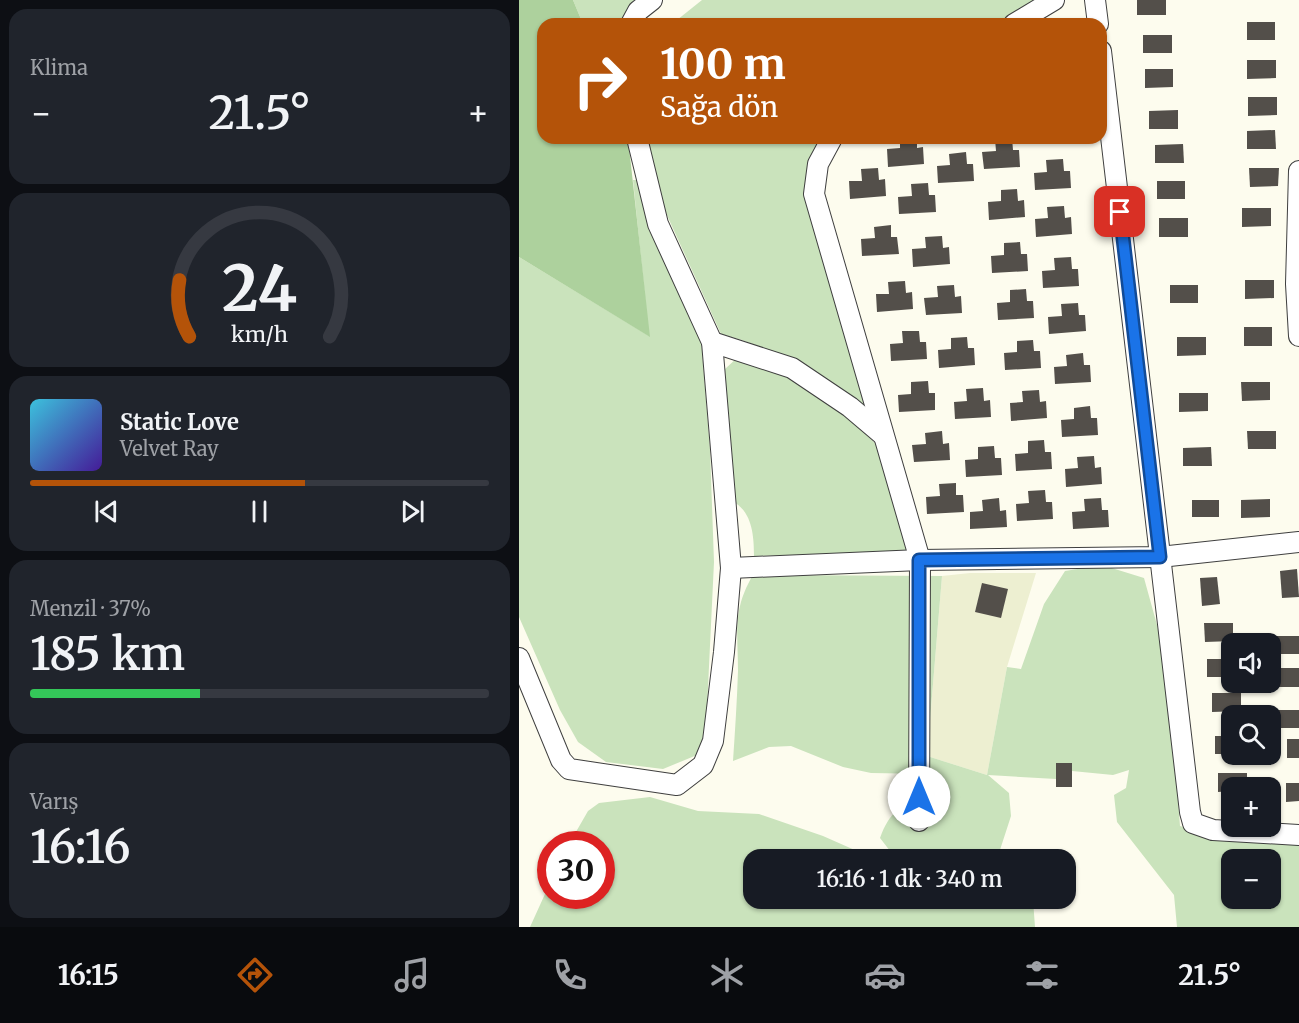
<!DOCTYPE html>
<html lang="tr">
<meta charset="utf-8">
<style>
body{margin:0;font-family:Merriweather,serif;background:#20242c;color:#f1f3f6;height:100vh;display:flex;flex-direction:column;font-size:22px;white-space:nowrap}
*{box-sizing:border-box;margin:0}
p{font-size:20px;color:#9ea1a6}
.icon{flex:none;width:33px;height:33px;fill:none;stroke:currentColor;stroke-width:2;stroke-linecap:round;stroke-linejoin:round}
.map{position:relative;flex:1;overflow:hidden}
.details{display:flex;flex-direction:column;gap:9px;padding:9px;background:#0d0f14;width:519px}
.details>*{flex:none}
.guide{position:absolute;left:18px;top:18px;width:570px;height:126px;border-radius:18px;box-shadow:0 2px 4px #0004;background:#b45309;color:#fff;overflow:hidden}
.tools{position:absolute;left:702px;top:633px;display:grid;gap:12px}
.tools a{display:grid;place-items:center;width:60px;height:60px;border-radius:12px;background:#171b24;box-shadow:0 2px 4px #0004;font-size:30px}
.speed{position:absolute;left:18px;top:831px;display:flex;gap:12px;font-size:30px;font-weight:700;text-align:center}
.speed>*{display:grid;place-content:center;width:78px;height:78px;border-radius:50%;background:#171b24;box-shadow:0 2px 4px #0004;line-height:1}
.speed .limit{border:9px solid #d22;background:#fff;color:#111}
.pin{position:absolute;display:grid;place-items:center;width:51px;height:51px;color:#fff;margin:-26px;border-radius:12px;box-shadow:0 3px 9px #0006}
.me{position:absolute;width:66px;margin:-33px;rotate:0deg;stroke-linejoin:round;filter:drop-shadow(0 0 4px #0008)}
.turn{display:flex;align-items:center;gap:21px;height:126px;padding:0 24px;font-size:27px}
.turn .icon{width:78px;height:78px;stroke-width:2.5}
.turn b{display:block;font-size:42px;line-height:51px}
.big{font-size:45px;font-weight:600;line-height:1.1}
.details .widget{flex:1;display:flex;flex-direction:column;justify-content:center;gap:9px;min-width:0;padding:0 21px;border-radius:18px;background:#20242c}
.details .dial{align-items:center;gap:0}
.dial svg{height:156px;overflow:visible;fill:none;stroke:#363941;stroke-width:7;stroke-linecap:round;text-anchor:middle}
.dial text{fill:#f1f3f6;stroke:none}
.song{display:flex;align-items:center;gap:18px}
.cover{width:72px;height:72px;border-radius:9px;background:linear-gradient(135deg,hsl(190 70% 55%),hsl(260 70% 35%))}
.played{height:6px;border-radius:3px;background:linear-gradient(90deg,#b45309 60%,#363941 60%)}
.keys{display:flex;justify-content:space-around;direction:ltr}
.heat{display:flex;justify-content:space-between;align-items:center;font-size:33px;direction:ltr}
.charge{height:9px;border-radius:4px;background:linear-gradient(90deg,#34c759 37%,#363941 0)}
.trip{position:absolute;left:224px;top:849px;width:333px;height:60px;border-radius:18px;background:#171b24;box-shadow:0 2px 4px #0004;font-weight:600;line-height:60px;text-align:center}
.tab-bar{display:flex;height:96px;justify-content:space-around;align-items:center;background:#090b0e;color:#9ea1a6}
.tab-bar .icon{width:42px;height:42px}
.tab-bar .active{color:#b45309}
.tab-bar b{font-size:27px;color:#f1f3f6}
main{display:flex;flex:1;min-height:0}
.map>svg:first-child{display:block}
.farmland{fill:#edefd1}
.green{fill:#cae3bc;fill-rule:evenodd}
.forest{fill:#add19d}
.building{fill:#534f4a}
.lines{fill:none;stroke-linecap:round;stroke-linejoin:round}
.street-casing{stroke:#3f3f3f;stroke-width:22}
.street{stroke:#fff;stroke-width:20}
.route-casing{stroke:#114b97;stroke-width:15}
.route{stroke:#1a73e8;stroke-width:10}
</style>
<main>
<section class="details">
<div class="widget"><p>Klima</p>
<div class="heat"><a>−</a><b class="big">21.5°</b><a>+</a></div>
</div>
<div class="widget dial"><svg viewBox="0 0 100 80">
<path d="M14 69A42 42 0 1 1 86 69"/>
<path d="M14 69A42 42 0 0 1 9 40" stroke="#b45309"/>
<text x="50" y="56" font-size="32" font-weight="700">24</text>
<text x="50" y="72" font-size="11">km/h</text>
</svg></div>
<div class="widget">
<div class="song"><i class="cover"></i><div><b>Static Love</b><p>Velvet Ray</p></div></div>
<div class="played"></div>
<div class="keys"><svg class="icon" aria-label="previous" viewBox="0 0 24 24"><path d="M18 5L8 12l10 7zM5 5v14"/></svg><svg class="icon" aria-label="pause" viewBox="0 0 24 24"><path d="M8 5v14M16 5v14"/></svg><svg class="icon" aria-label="next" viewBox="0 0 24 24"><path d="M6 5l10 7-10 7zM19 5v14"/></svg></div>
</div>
<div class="widget"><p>Menzil · 37%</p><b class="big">185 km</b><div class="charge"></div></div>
<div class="widget"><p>Varış</p><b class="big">16:16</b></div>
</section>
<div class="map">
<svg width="780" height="927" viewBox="0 0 780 927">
<rect width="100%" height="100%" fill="#fdfcee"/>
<path class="farmland" d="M451,573H517L488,667L468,775L408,756L423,576Z"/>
<g class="green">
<path d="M54,0H119L110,9L101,24H64Z"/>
<path d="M183,0H519L478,24H153Z"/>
<path d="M124,138H302L292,165L352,416L269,358L223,340L202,334L137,191Z"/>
<path d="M114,180H119L182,338L191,449L195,562L187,729L178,755L144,769L87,762L59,742L41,710L0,617V257L130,336Z"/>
<path d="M219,357L272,376L334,419L361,449L406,548L417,553L235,556C235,535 233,511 213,501L206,369Z"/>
<path d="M583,565L625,578L638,625L651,692L661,826L707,841L780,845V927H658L655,895L598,822L595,795L607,788L610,770L594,775L553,771V763H537V779L469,775L490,793L492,816L480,853V859L378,860L361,838C371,811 381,806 407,794L409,774L352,773L324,767L272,746L250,747L214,761C216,731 218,701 219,671C219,633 213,610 234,575L423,576L408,756L468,775L488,667L502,669L525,604L546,571ZM712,860H752V898H712Z"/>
<path d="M131,797L179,811L240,814L304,836L347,855L361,859L234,860V898H483L484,901L514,900L516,927H11L31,883L32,896H82V844H50L69,811L80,803Z"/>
</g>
<path class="forest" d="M0,0H54L64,24H24V138H109L131,337L0,257Z"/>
<g class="building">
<rect x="618" y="0" width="29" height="15"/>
<rect x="728" y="22" width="28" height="18"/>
<rect x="624" y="35" width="29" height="18"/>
<path d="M728,60H757V78L728,79Z"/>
<path d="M626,69H654V87L626,88Z"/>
<path d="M729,97H758V115L729,116Z"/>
<path d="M659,110V129H630V111Z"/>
<path d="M756,130L757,149H728V131Z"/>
<path d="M381,138H398V148L404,147L405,164L369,167L368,149L381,148Z"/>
<path d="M493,138L494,150H500L501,167L465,169L463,152L477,151L476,139Z"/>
<path d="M664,144L665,163H636V145Z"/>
<path d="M447,152L448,164H454L455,181L419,183L418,166L431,165L430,154Z"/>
<path d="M544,159L545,171H551L552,188L516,190L515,173L528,172L527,160Z"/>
<path d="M359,168L360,180L366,179L367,196L331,199L330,181H343L342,169Z"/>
<path d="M730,168H760L759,186L731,187Z"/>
<rect x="638" y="181" width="28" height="18"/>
<path d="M409,183L410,195H416L417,212L380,214L379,197L393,196L392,184Z"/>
<path d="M498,189L499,201L505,200L506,217L470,220L469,202L482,201V190Z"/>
<path d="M545,206L546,218L552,217L553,234L517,237L516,219L529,218L528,207Z"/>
<path d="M723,208H752V226L723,227Z"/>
<rect x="640" y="218" width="29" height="19"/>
<path d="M372,225V237H378L380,254L343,256L342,239L356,238L355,227Z"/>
<path d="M423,236L424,248L430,247L431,264L394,267L393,249L407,248L406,237Z"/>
<path d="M501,242L502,254H508L509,271L473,273L472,256L485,255V243Z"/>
<path d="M552,257L553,269H559L560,286L524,288L523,271L536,270L535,258Z"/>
<path d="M726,280H755V298L726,299Z"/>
<path d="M386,281L387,293L393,292L394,309L358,312L357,294H370L369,282Z"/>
<path d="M435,285L436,297L442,296L443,313L407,315L405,298L419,297L418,286Z"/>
<rect x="651" y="285" width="28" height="18"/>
<path d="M507,289L508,301H514L515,318L479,320L478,303L491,302V290Z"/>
<path d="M559,303L560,315H566L567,331L530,334L529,317L543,316L542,304Z"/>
<rect x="725" y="327" width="28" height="19"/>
<path d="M383,331H400L401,342H407L408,359L372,361L371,344L384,343Z"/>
<path d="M448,337L449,348H455L456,365L420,368L419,350L432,349V338Z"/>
<path d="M658,337H687V355L658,356Z"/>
<path d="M514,340L515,351H521L522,368L486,370L485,353L498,352V341Z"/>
<path d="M564,353L565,365H571L572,382L536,384L535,367L548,366L547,355Z"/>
<path d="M409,381L410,393H416V410L380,412L379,395L392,394V382Z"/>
<path d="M722,382H751V400L723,401Z"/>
<path d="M464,388L465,401L471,400L472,417L436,419L435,402L448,401L447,389Z"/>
<path d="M520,390L521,402L527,401L528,418L492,421L491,403L504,402L503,391Z"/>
<path d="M660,393H689V411L660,412Z"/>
<path d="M571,406L572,418H578L579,435L543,437L542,420L555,419V408Z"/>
<path d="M423,431L424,444L430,443L431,460L395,462L393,445L407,444L406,433Z"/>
<path d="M728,431H757V449H729Z"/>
<path d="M525,440L526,452H532L533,469L497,471L496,454L509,453V441Z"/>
<path d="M475,446L476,458H482L483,475L447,477L446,460L459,459V447Z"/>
<path d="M692,447L693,466H664V448Z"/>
<path d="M575,456L576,468L582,467L583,484L547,487L546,469L559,468L558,457Z"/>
<path d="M437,483V495H444L445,512L408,514L407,497L421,496L420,484Z"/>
<path d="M526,490L527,502H533L534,519L498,521L497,504L510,503L509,491Z"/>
<path d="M480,498L481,511L487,510L488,527L451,529V512L464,511L463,500Z"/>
<path d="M582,498L583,510H589L590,527L554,529L553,512L566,511L565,499Z"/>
<path d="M751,499V517L722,518V500Z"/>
<rect x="673" y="500" width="27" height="17"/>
<path d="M778,569L780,597L763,598L761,571Z"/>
<path d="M698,577L701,604L683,606L681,578Z"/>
<path d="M463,583L489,589L482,618L456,612Z"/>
<path d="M685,623H714V641L686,642Z"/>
<path d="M757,636H780V654H758Z"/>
<rect x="688" y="659" width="24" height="18"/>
<rect x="758" y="668" width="22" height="19"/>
<path d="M693,693H722V711L693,712Z"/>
<rect x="760" y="710" width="20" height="18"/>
<rect x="696" y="736" width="16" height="18"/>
<rect x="768" y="739" width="12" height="19"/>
<rect x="537" y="763" width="16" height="24"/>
<path d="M699,773H728V788H712V791L699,792Z"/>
<path d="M767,783H780V801L767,802Z"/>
</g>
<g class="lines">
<defs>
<g id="street">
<path d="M576,0L579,24"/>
<path d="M112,24L119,11L133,0"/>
<path d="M495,24L535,0"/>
<path d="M582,51L671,812L674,823L694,830L780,835"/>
<path d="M313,138L299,164L295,194L401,560L400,821"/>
<path d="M780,171L777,284L780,336"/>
<path d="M193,342L273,368L331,407L364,435"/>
<path d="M212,568L401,560L641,557L780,542"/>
<path d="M0,658L42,760L50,769L158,785L184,765L194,741L205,652L212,568L193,342L139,224L118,138"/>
</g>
</defs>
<use href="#street" class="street-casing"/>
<use href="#street" class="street"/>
</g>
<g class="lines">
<defs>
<path id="route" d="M400,797V560L641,557L601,212"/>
</defs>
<use href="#route" class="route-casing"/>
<use href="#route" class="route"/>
</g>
</svg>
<div class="tools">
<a><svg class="icon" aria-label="sound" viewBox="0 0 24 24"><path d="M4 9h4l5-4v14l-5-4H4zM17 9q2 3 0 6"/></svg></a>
<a><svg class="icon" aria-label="search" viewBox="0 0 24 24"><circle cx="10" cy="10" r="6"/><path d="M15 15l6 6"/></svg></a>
<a>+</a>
<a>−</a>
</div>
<div class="speed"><div class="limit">30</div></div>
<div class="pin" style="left:601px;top:212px;background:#d93025"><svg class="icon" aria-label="arrive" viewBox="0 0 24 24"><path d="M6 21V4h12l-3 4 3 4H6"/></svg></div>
<svg class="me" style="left:400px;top:797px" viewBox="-20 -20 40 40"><circle r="19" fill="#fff"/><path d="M0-13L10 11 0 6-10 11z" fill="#1a73e8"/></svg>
<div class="trip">16:16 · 1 dk · 340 m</div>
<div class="guide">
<div class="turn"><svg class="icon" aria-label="right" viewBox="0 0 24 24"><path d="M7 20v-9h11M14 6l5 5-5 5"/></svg><div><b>100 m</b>Sağa dön</div></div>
</div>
</div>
</main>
<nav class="tab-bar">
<b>16:15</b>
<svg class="icon active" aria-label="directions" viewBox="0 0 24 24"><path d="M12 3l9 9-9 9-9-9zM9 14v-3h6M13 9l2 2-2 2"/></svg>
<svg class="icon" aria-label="music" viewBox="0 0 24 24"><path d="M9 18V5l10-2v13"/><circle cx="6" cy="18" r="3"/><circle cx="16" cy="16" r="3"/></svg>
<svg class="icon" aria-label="phone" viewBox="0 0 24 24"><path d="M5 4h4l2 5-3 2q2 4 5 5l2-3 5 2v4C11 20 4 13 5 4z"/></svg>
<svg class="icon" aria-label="climate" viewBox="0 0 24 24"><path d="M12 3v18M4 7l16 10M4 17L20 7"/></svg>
<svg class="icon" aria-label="car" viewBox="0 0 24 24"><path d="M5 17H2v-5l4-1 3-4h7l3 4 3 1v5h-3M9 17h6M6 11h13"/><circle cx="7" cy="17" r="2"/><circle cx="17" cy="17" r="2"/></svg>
<svg class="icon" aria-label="filters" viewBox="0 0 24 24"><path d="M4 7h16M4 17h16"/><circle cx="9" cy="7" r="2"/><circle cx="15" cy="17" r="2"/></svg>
<b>21.5°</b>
</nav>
